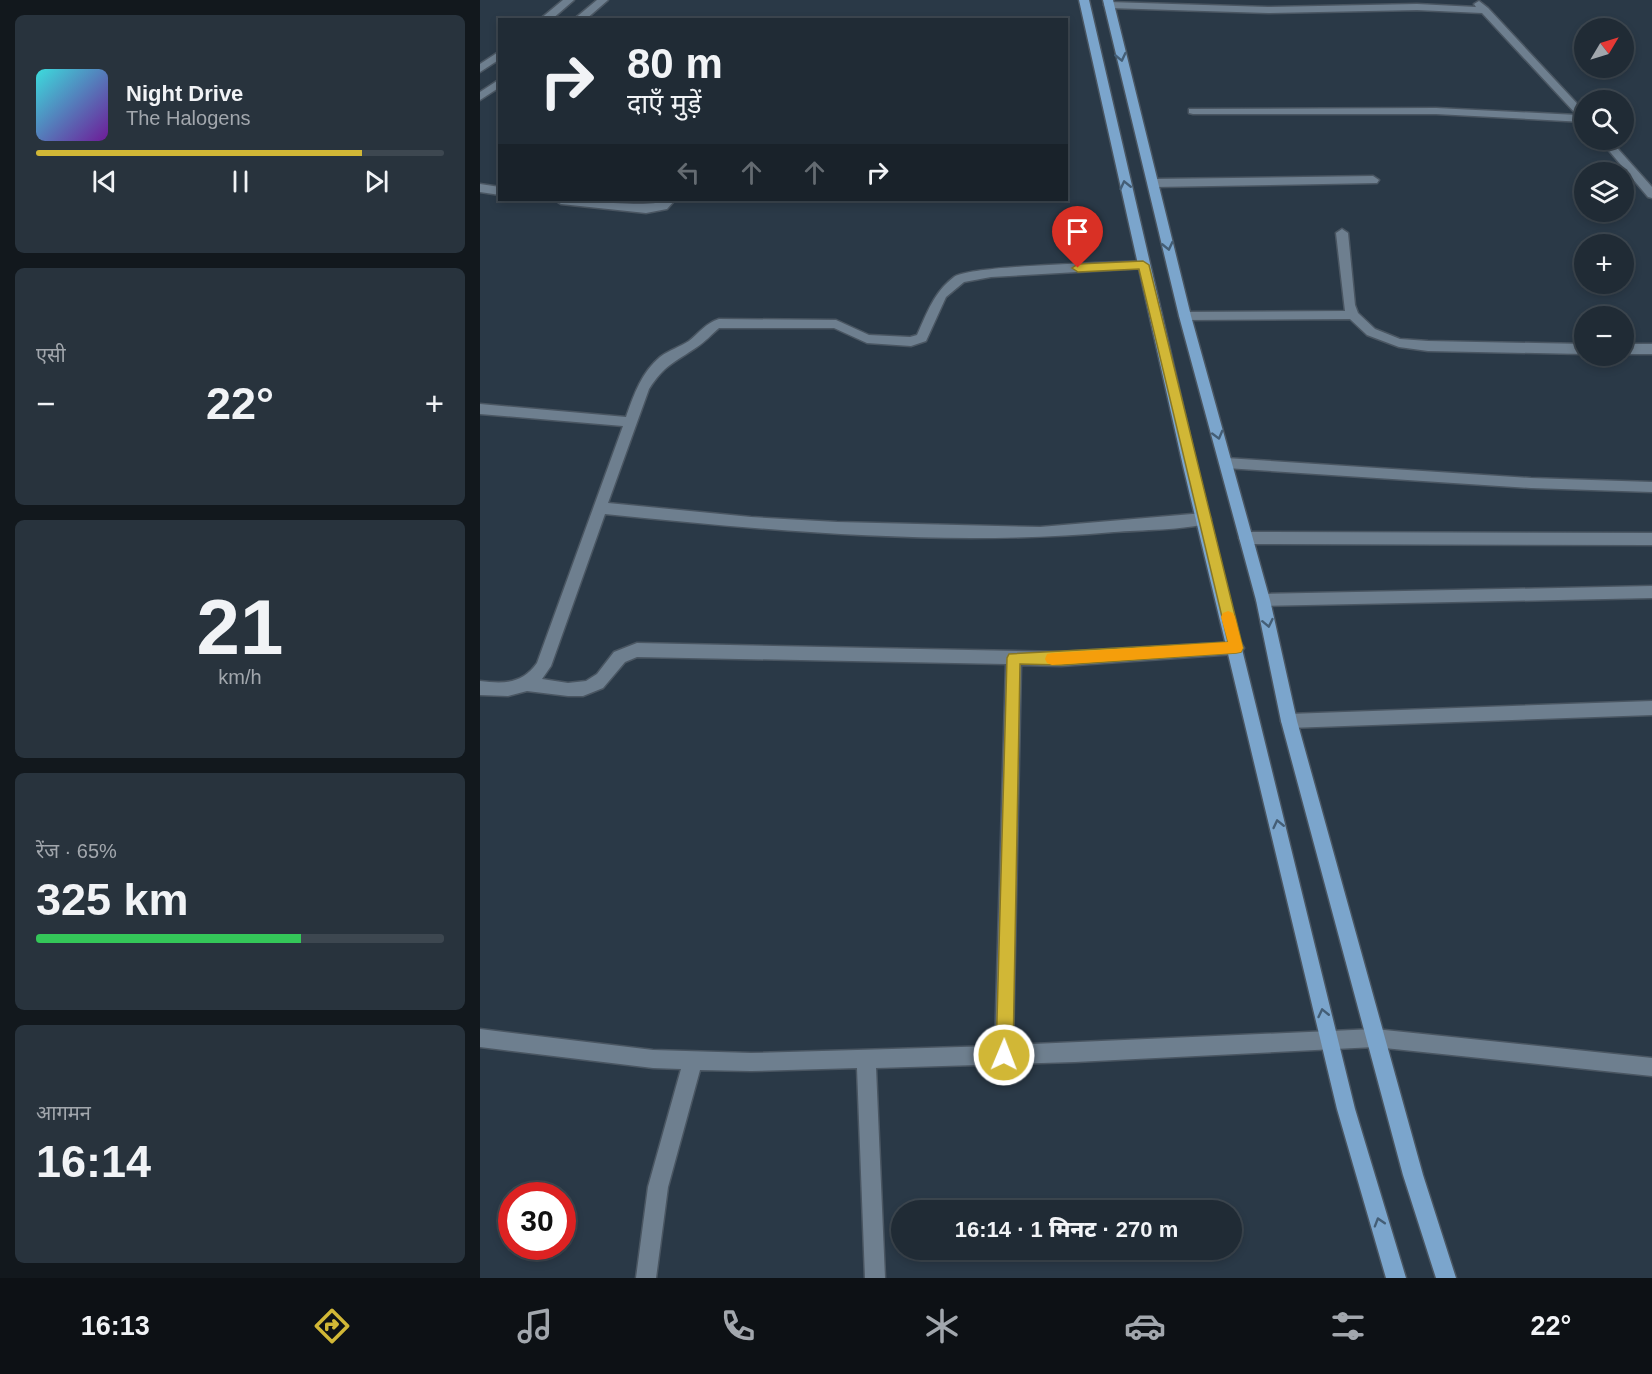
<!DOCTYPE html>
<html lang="hi">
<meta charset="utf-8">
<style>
body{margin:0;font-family:Helvetica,"Noto Sans Devanagari",sans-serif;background:#28333d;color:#f1f3f6;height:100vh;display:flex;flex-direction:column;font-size:22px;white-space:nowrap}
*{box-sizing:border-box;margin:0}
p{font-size:20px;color:#a2a7ad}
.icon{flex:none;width:33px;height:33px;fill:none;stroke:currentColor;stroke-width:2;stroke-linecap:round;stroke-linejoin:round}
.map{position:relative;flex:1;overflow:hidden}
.panel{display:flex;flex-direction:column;gap:15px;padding:15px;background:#12181d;width:480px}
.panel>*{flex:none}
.guide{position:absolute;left:18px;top:18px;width:570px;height:183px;border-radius:0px;box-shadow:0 3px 9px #0003,0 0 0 2px #3d4750;background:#202b35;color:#f1f3f6;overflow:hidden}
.needle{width:39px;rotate:52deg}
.controls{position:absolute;left:1094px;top:18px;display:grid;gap:12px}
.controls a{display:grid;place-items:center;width:60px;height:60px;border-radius:50%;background:#202b35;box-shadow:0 3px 9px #0003,0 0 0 2px #3d4750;font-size:30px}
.speed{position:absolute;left:18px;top:1182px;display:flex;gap:12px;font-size:30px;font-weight:700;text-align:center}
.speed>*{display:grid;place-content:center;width:78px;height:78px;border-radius:50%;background:#202b35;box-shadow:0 3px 9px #0003,0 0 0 2px #3d4750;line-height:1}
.speed .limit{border:9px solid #d22;background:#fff;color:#111}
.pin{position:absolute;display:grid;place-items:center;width:51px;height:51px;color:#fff;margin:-62px -26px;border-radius:50% 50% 50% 0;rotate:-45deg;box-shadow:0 0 6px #0007}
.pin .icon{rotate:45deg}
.me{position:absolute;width:66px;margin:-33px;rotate:1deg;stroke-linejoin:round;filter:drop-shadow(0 0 4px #0008)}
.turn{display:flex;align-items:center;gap:21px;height:126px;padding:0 30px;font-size:27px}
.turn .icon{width:78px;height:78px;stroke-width:2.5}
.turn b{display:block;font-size:42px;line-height:51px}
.lanes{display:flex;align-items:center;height:57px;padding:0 30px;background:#0003;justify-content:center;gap:30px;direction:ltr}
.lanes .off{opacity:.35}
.big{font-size:45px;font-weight:800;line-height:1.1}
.panel .card{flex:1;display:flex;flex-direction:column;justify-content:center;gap:9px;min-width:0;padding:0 21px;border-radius:9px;background:#28333d}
.panel .dial{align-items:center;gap:0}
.dial b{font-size:78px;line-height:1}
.song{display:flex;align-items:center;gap:18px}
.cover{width:72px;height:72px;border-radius:9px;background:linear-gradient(135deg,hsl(180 70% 55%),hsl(280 70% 35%))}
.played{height:6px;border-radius:3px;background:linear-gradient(90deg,#d1b736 80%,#3d4750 80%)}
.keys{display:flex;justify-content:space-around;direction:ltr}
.heat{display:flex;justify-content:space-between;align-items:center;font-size:33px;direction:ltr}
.charge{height:9px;border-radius:4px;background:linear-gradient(90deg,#34c759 65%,#3d4750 0)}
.trip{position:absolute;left:411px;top:1200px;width:351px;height:60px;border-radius:30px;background:#202b35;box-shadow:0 3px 9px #0003,0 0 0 2px #3d4750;font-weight:800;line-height:60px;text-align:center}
.menu{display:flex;height:96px;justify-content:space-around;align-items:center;background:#0d1115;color:#a2a7ad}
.menu .icon{width:42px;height:42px}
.menu .current{color:#d1b736}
.menu b{font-size:27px;color:#f1f3f6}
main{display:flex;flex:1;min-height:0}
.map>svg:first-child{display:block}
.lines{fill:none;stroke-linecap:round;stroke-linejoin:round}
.street-casing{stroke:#4a5662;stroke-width:3}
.secondary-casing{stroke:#4a5662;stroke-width:3}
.primary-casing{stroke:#4a5662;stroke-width:3}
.street{fill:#6e7f8f;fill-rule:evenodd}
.secondary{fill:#6e7f8f;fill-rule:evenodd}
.primary{fill:#7ba5cc;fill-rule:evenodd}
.oneway{stroke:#445e76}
.route{fill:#d1b736;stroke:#887723;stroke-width:1.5}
.slow{fill:#f59e0b}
</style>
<main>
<section class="panel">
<div class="card">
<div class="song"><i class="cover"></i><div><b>Night Drive</b><p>The Halogens</p></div></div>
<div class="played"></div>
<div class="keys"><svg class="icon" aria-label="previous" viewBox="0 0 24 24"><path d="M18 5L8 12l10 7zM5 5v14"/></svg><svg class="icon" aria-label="pause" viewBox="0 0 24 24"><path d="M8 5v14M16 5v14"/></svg><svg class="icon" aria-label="next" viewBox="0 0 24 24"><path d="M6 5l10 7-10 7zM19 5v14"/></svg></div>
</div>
<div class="card"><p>एसी</p>
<div class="heat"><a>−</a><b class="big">22°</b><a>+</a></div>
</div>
<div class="card dial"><b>21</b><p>km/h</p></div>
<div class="card"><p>रेंज · 65%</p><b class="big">325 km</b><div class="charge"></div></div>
<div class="card"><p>आगमन</p><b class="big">16:14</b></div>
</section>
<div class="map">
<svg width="1172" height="1278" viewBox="0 0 1172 1278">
<rect width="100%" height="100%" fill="#2a3947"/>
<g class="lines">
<defs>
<g id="street">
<path d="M999,1L1008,8L1104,111V122L956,114H713L709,113V109L956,108L1097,115L1002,13L937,10L788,13L629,8L624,5L629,2L788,7L937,4L996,7L994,4Z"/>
<path d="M1120,140H1130L1172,187V198L1168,197Z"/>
<path d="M893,176L899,180L897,183L674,187L668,183L674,179Z"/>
<path d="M0,184L20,187V195L0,192Z"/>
<path d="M75,200C96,198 172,210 183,200H195L187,209L166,213L81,204Z"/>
<path d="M862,229L868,233L875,305L878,313L895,329L920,339L948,341L1104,344V354L948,351L919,347L887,335L870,319L705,320L699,316L705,312L865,311L856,233Z"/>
<path d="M663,261L667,262V268L511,277L484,282L466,297L446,341L431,346L387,343L354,328H239C232,334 225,342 217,347C194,363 185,364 169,389L128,503L271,517L357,522L560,527L724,513L729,515L731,519L729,523C706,530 659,530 634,532C465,547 293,531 125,514L71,666L62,679L88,683L106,681L117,674L134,652L157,643L581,652L756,642L761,643L764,648L761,653L756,654L581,666L541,665L533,1045L895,1029L1172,1058V1076L895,1047L595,1062L396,1068L405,1278H385L377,1068L271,1071L220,1070L188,1187L176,1278H156L168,1187L201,1069L173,1068L0,1047V1029L173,1050L271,1053L515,1046L526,664L157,657L145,662L123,688L103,696H88L47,691L28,696L0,695V681C24,684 42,684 57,663L143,426L0,414V404L146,417C154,394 162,372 180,357C189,350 200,347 209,341C219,333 226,323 239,319L356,320L389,335L430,337L437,335C447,313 454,292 474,277C490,265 633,263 663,261Z"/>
<rect x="1143" y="344" width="29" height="10"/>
<path d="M746,458L1051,478L1172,482V492L1051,488L746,468L739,463Z"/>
<path d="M766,532L1172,533V545L766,544L761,542L759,538L761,534Z"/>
<path d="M1172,586V598L783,606L778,604L776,600L778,596L783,594Z"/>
<path d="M1172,701V715L809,728L803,726L801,721L803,716L809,714Z"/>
</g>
<g id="secondary">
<path d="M83,0H94L71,20H59Z"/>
<path d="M117,0H128L105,20H93Z"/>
<path d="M20,51V59L0,72V64Z"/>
<path d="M20,79V87L0,100V92Z"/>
</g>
<g id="primary">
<path d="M599,0H609L717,466L875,1109L926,1278H906L857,1109L703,466Z"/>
<path d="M623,0H633L711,316L790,600L817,721L943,1175L976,1278H956L923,1175L801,721L776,600L699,316Z"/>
</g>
</defs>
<use href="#street" class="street-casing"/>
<use href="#secondary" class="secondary-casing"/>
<use href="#primary" class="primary-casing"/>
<use href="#street" class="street"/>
<use href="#secondary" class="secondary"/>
<use href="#primary" class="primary"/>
</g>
<defs><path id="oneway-chevron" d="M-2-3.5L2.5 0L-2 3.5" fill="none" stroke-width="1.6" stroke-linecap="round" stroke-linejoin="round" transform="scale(1.5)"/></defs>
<g class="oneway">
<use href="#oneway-chevron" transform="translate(641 57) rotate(77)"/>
<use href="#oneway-chevron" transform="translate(645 185) rotate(-103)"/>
<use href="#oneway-chevron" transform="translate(688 246) rotate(77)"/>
<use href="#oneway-chevron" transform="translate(738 435) rotate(75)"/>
<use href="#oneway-chevron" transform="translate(788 623) rotate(78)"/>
<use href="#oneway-chevron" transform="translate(798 824) rotate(-103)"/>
<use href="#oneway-chevron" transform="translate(843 1013) rotate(-103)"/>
<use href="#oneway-chevron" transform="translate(899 1222) rotate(-107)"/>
</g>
<path class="route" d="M663,261L669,265L763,648L761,652L756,653L581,665L540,664L533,1055L530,1061L524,1064L518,1061L516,1055L527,658L529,654L748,642L659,269L598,272L592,268L598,264Z"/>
<path class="slow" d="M748,611L753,613L755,617L763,648L761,652L756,653L572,665L567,663L565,659L567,654L572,653L748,642L741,617L743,613Z"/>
</svg>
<div class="controls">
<a><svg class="needle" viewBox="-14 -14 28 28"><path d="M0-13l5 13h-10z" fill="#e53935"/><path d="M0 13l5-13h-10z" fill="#a2a7ad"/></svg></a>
<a><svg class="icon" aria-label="search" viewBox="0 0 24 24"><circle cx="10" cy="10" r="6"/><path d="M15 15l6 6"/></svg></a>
<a><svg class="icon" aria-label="layers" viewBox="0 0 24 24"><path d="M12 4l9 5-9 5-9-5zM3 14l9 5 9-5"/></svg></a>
<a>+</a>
<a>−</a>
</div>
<div class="speed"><div class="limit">30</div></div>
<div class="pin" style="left:598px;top:268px;background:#d93025"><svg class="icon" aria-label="arrive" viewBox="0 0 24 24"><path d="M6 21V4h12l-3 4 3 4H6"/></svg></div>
<svg class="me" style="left:524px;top:1055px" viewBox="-20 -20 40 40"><circle r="17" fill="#d1b736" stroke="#fff" stroke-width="3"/><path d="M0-11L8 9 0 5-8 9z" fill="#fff"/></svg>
<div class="trip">16:14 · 1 मिनट · 270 m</div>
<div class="guide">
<div class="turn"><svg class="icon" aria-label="right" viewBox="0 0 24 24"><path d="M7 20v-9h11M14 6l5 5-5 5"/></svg><div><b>80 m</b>दाएँ मुड़ें</div></div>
<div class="lanes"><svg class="icon off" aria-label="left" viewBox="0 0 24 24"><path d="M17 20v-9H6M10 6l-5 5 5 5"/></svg><svg class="icon off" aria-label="ahead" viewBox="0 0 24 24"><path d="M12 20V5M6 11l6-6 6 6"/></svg><svg class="icon off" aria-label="ahead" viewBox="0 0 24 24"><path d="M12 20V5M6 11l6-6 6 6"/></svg><svg class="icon" aria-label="right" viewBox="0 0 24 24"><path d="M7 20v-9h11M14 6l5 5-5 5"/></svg></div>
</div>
</div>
</main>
<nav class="menu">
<b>16:13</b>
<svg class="icon current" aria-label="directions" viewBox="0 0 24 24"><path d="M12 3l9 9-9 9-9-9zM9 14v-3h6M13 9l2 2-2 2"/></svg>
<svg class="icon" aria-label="music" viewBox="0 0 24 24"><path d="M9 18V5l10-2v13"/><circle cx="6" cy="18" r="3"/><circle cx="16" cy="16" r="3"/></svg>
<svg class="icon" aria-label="phone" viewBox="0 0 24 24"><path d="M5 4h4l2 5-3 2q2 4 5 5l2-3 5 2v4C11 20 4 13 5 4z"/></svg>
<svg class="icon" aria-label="climate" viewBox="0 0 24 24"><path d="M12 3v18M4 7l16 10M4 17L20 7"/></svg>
<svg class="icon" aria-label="car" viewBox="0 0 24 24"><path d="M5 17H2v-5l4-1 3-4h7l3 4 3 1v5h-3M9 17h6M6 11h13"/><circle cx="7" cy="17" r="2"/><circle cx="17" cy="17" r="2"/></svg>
<svg class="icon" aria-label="filters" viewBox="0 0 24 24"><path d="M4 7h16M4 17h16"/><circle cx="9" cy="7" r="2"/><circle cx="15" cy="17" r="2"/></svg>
<b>22°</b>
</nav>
